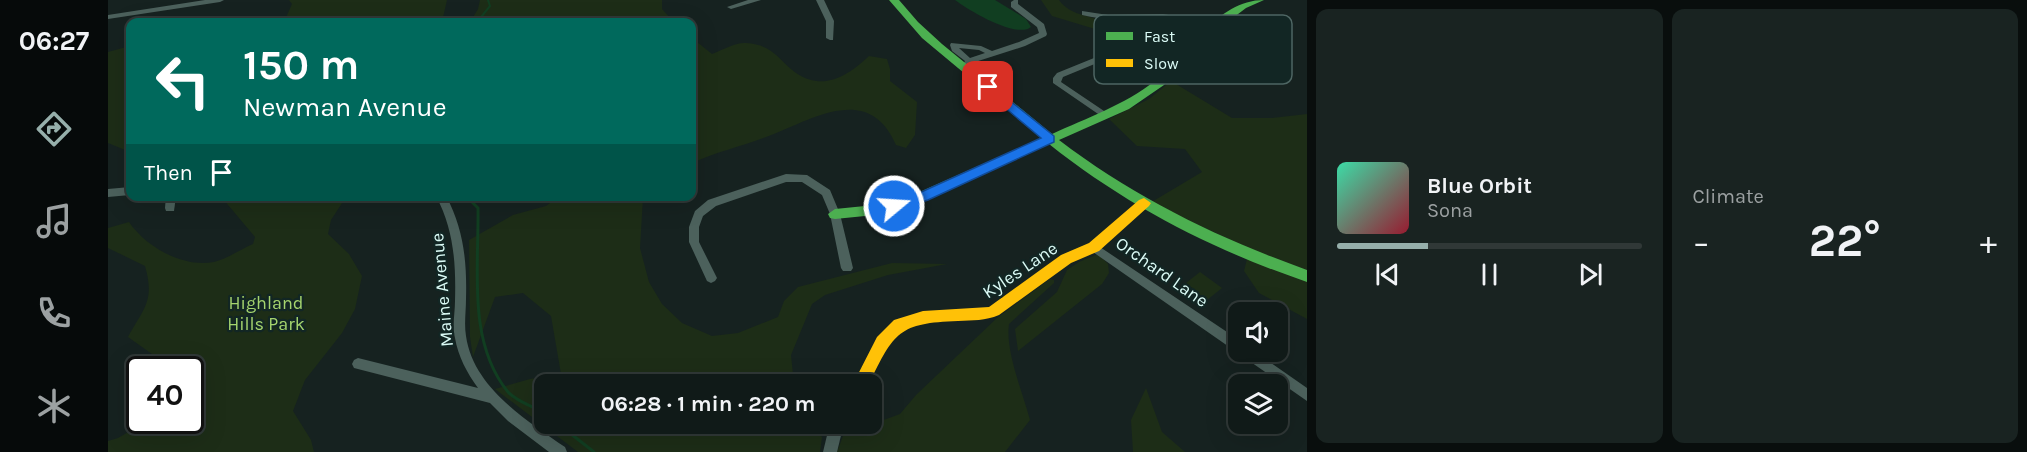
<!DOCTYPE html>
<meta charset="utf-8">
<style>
body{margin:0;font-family:Karla,sans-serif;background:#192321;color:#f1f3f6;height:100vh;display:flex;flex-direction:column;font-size:22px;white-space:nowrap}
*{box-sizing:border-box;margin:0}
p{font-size:20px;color:#9ca1a2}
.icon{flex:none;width:33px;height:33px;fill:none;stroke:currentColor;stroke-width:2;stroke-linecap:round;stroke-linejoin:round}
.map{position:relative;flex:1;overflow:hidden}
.panel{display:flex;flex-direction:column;gap:9px;padding:9px;background:#090e0d;width:720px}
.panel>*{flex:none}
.top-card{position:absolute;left:18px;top:18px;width:570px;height:183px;border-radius:12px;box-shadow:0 6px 24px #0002,0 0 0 2px #303837;background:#00695c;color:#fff;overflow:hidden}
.fabs{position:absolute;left:1120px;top:302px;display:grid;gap:12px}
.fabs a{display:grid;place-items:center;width:60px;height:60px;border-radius:12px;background:#101a18;box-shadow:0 6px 24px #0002,0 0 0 2px #303837;font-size:30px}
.speed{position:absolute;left:18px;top:356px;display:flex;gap:12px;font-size:30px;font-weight:700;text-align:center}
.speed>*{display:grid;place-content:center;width:78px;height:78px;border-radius:50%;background:#101a18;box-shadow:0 6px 24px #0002,0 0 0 2px #303837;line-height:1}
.speed .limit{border:3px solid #111;border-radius:9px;background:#fff;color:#111}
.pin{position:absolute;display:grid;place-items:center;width:51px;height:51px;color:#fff;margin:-26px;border-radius:12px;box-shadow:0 3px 9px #0006}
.me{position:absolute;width:66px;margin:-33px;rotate:72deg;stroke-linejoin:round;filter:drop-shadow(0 0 4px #0008)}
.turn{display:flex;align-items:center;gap:21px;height:126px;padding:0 18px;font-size:27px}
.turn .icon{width:78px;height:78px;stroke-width:2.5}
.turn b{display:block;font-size:42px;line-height:51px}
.then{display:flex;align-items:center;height:57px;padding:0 18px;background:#0003;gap:12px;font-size:22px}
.big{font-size:45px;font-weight:700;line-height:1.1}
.panel .widget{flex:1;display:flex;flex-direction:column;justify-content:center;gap:9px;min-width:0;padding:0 21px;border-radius:12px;background:#192321}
.song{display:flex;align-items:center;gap:18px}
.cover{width:72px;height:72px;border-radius:9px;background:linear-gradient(135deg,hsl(160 70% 55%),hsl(350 70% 35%))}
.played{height:6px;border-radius:3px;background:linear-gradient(90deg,#96afab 30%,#303837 30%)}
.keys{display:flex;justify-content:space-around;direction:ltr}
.heat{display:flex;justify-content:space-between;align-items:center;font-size:33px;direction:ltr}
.panel .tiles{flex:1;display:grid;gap:9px;grid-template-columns:repeat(2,1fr)}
.trip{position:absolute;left:426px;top:374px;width:348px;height:60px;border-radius:12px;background:#101a18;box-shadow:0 6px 24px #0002,0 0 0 2px #303837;font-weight:700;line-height:60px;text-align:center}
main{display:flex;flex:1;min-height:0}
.tab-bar{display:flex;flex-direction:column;width:108px;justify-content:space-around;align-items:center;background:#060a0a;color:#9ca1a2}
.tab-bar .icon{width:42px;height:42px}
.tab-bar .current{color:#96afab}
.tab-bar b{font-size:27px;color:#f1f3f6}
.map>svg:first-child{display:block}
.green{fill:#1d2d17}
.water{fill:#113e21}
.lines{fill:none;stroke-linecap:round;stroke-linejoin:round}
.stream-far1{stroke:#113e21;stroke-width:2}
.stream{stroke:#113e21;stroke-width:3}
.street{fill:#4c615c;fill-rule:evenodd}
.fast{fill:#4caf50;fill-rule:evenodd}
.slow{fill:#ffc107;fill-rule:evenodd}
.route{fill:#1a73e8;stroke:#114b97;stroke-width:1.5}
.labels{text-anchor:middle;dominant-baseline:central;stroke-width:4.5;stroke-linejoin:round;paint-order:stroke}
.street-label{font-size:18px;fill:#dbfbf6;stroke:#122624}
.park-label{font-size:18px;fill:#a5d46e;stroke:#122624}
.key{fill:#122624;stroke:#4e6663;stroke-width:1.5}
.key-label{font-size:16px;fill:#dbfbf6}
</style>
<main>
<nav class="tab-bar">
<b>06:27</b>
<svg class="icon current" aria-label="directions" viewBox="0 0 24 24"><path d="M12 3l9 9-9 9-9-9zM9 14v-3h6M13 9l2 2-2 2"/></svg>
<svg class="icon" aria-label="music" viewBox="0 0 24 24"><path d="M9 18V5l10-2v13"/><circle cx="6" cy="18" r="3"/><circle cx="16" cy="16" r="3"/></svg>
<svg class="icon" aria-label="phone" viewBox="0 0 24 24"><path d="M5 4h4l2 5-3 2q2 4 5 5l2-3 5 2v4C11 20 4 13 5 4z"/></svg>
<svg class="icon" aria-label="climate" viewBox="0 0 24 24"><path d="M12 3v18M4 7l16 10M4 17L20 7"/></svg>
</nav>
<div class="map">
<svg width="1199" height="452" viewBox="0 0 1199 452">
<rect width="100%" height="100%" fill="#162220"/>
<g class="green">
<path d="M181,0H339L334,22H176L184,4Z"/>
<path d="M372,0H554V9L566,22H362L370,9Z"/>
<path d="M933,0H951C964,18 985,14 1002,25C1008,30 1014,38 1019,43L1017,49L987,29L944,16Z"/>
<path d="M584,38L604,54C614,50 628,42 638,43C666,45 669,59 688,73C716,92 741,75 761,56L779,59L782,69V81L809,102L807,135L798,148L788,145C762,85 710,116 666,134C639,145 611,151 584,163Z"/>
<path d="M22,46V152L0,143V52Z"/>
<path d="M1063,81L1124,118H1164L1199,114V270L1149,252L1042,203L1094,172L1077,149L1029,146L1001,119L1041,99Z"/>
<path d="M119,197H238L223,220L220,234L241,254L254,276L247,309L234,333L197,380L185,411L203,440L206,452H0V441L10,438L41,420H82V369H60L58,364L20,337C36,308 47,301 37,266L0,248V228L21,222C38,247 75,268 106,262C119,259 133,249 145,244L147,237L115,199Z"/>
<path d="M450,197H535L532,248L541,282L554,304L574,323L604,336L630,333L670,317L676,301L690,287L784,263L839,264L780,275L717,295L704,304L683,355L686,384H436V423H697L714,437L712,452H470L387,389L422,379L453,374L443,316L415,293L387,297L365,357L362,337L361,240L405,215L438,206Z"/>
<path d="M990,254L1000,264L1001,273L994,284L910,351L907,329L949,292L959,270L971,262Z"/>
<path d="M1139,259L1199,281V319L1151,293L1136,271Z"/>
<path d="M1092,272L1114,288L1099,300L1078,283Z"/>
<path d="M942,279L946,280V283L901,324C897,351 915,393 922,420L897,452H729L738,428L762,425L792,414L808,395L889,318Z"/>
<path d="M1038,388L1054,432L1077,452H1025L1023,420Z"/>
</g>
<path class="water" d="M847,0H887L918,19L923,27C908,39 860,10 847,0Z"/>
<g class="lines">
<path class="stream-far1" d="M369,22L382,6L380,0"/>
<g class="stream">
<path d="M358,196L370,208C371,268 359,342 400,392C408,401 426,407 436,413"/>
<path d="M449,423L486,452"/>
</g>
<g class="street">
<path d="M97,0H116L112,2L0,19V15Z"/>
<path d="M640,0H653L623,9L619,7Z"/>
<path d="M708,0H716L726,21L725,40H722L718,38V21Z"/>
<path d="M906,0H910V4L936,24L939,34L938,36L917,46L864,63L860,69H854L853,67L857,61L844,51L842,45L843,43L873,46L884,51L911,42L931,33L929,27L903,7V2ZM851,48L871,50L877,53L862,58Z"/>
<path d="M974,11L1000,15L1055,14L1082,19L1108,28L1104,30C1086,25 1068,19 1049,18C1023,17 1000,22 974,15Z"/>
<path d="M986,58L989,59V63L955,77L953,82L999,113L1001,115L999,117L996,118L945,83V78L949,73Z"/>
<path d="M678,174L699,175L722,190L732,214L745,268L743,271H735L733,268L722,214L714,195L694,182H678L608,206L595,216L591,227V242L609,278L607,281L603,283L599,281L581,242V227L587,211L600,200Z"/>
<path d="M22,187V195L0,197V189Z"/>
<path d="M58,196H68L66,211H58L57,208Z"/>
<path d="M328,196H338C356,229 359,263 358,299C358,311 356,324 358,336C365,387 418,420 457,447L459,452H441L400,421L382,403L246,368L244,364L246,360L250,358L370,388C359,373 350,356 347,338C344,326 347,313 347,301C348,264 346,230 328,196Z"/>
<path d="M986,243L1131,340V351H1146L1199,388V401L982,250L981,247L982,244Z"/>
<path d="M722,423H736L729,452H715Z"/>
</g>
<path class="fast" d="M781,0H791L810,22L834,44L944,134C979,118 1016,105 1047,81C1081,55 1108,0 1156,0L1138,8L1113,27L1056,85L1021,109L951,140C1027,198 1110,238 1199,270V282C1105,250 1019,206 941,144L806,205L767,215L727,219L722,218L720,214L727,209L767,205L798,198L934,138L814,38Z"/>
<path class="slow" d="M1036,198L1043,203L1041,206L991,251L963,263L891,315C877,321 865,320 850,321C791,323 786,332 761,384H745L769,337L786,320L815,311L881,307L953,255L981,243L1031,200Z"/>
</g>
<path class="route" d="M880,83L946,136V142L820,200L786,211L781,209L779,206L781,202L811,193L933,138L876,90L874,87Z"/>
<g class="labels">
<g class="street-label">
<text transform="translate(912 270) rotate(-34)">Kyles Lane</text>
<text transform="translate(1054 272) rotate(35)">Orchard Lane</text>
<text transform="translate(334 290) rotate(-95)">Maine Avenue</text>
</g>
<g class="park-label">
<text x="158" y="303">Highland<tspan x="158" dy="21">Hills Park</tspan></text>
</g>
</g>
<rect x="986" y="15" width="198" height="69" rx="9" class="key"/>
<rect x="998" y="32" width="27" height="8" fill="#4caf50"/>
<rect x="998" y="59" width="27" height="8" fill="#ffc107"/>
<g class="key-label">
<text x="1036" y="42">Fast</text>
<text x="1036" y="69">Slow</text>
</g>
</svg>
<div class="fabs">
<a><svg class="icon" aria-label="sound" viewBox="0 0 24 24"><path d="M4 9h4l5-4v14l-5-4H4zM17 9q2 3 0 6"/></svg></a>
<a><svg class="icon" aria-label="layers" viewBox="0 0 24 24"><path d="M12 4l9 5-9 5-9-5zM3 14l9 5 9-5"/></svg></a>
</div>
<div class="speed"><div class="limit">40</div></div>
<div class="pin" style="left:880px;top:87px;background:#d93025"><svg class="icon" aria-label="arrive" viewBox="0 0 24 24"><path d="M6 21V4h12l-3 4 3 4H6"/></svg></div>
<svg class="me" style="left:786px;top:206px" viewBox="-20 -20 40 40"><circle r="17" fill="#1a73e8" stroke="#fff" stroke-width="3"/><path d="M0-11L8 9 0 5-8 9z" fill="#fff"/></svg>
<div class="trip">06:28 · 1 min · 220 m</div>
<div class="top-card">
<div class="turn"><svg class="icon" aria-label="left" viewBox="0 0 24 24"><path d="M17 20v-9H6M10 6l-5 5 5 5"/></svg><div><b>150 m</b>Newman Avenue</div></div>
<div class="then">Then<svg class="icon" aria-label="arrive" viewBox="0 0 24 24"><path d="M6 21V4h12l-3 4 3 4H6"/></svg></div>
</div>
</div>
<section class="panel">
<div class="tiles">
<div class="widget">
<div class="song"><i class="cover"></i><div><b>Blue Orbit</b><p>Sona</p></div></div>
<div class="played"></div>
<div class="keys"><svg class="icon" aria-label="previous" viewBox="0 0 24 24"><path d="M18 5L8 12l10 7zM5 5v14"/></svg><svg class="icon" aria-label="pause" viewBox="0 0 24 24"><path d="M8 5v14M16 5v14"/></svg><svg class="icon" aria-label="next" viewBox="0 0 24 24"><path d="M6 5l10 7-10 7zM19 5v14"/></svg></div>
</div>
<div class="widget"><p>Climate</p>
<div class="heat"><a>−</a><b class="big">22°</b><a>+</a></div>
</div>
</div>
</section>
</main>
